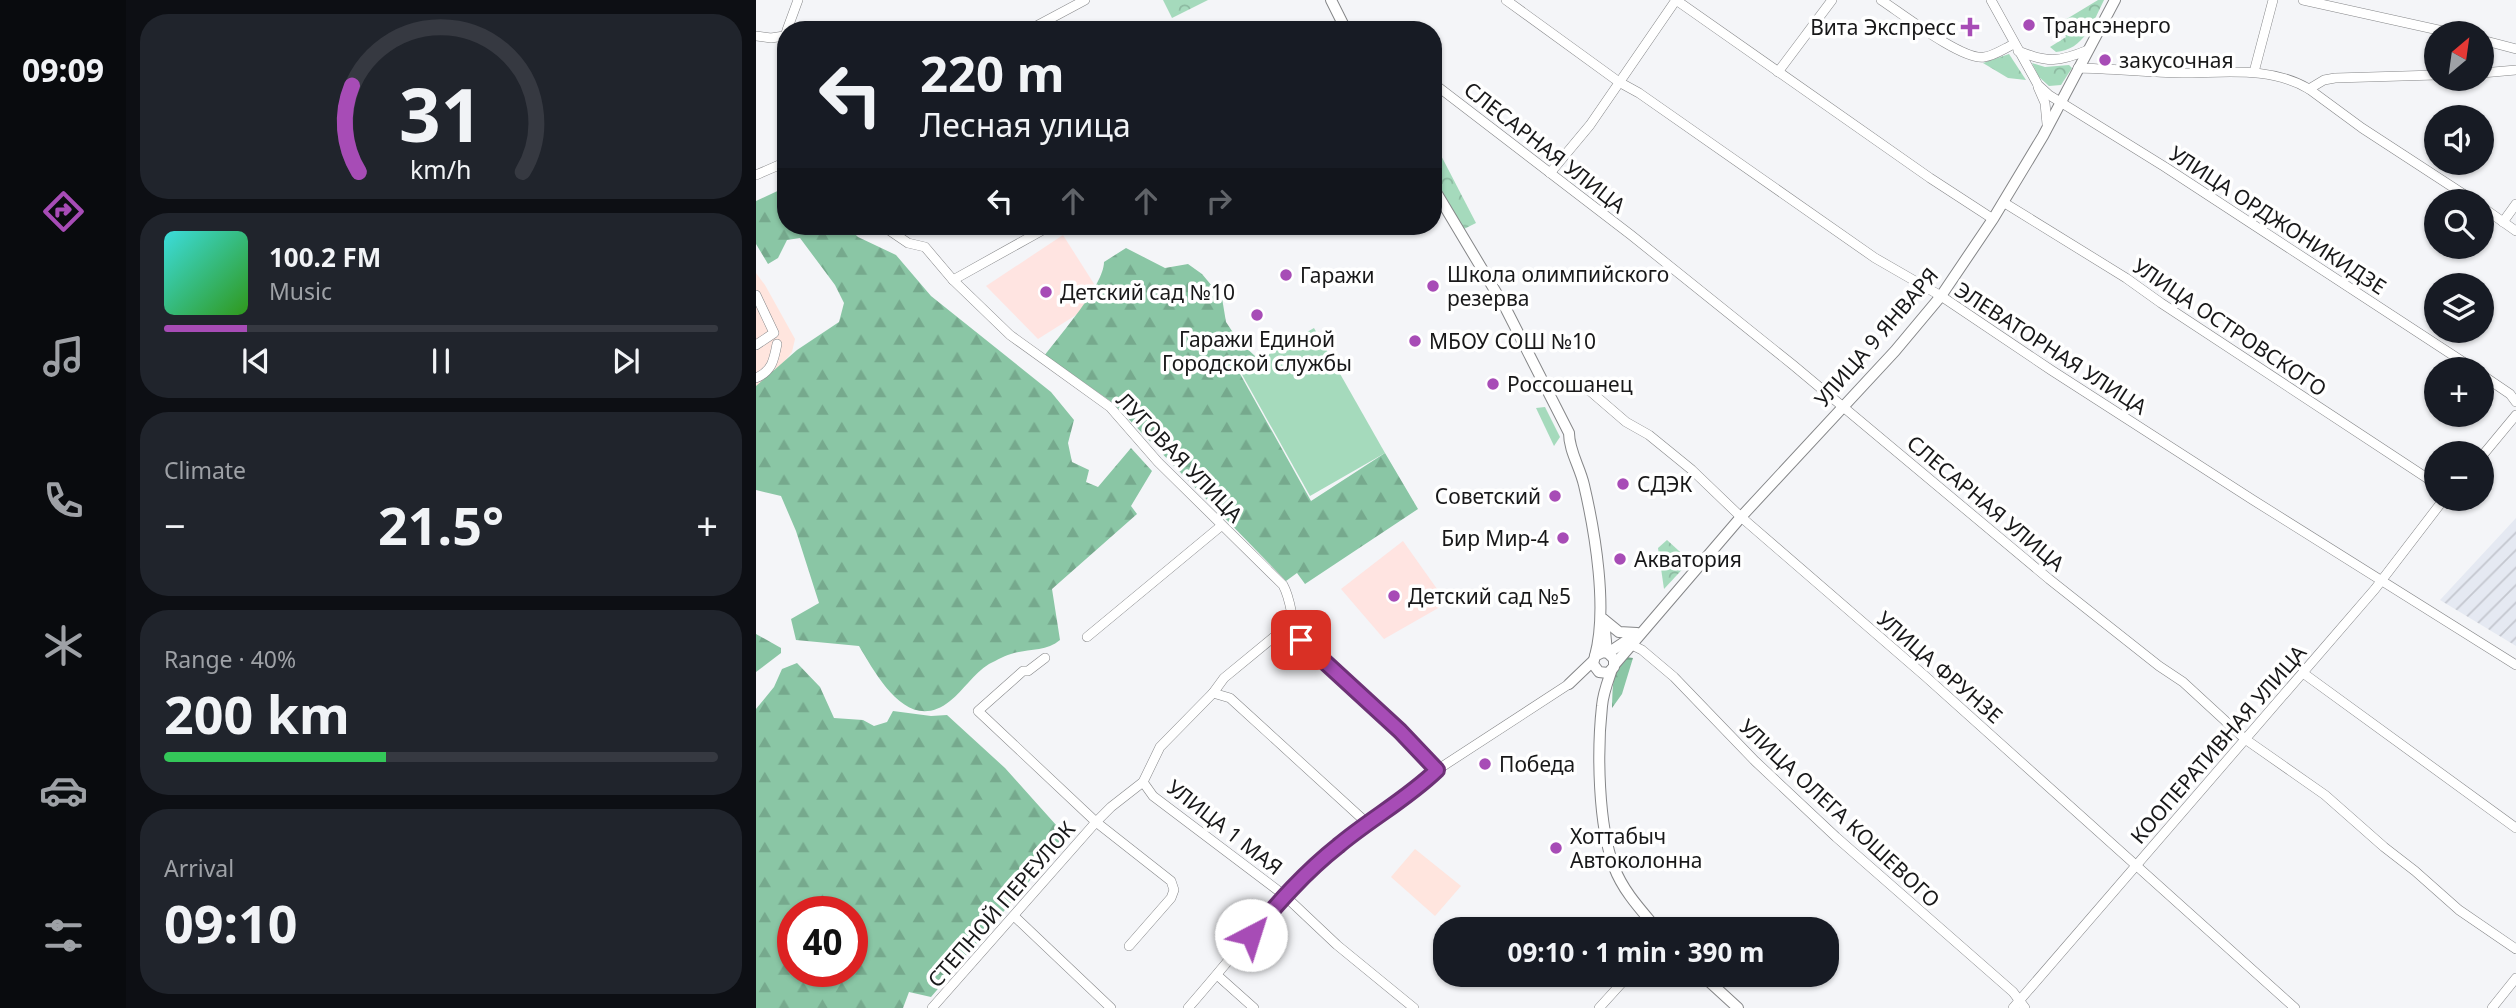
<!DOCTYPE html>
<meta charset="utf-8">
<style>
body{margin:0;font-family:"Noto Sans",sans-serif;background:#20242c;color:#f1f3f6;height:100vh;display:flex;flex-direction:column;font-size:26px;white-space:nowrap}
*{box-sizing:border-box;margin:0}
p{font-size:23px;color:#9ea1a6}
.icon{flex:none;width:38px;height:38px;fill:none;stroke:currentColor;stroke-width:2;stroke-linecap:round;stroke-linejoin:round}
.map{position:relative;flex:1;overflow:hidden}
.sheet{display:flex;flex-direction:column;gap:14px;padding:14px;background:#0d0f14;width:630px}
.sheet>*{flex:none}
.top-card{position:absolute;left:21px;top:21px;width:665px;height:214px;border-radius:28px;box-shadow:0 2px 5px #0004;background:#171b24;color:#f1f3f6;overflow:hidden}
.needle{width:46px;rotate:29deg}
.buttons{position:absolute;left:1668px;top:21px;display:grid;gap:14px}
.buttons a{display:grid;place-items:center;width:70px;height:70px;border-radius:50%;background:#171b24;box-shadow:0 2px 5px #0004;font-size:35px}
.speed{position:absolute;left:21px;top:896px;display:flex;gap:14px;font-size:35px;font-weight:700;text-align:center}
.speed>*{display:grid;place-content:center;width:91px;height:91px;border-radius:50%;background:#171b24;box-shadow:0 2px 5px #0004;line-height:1}
.speed .limit{border:10px solid #d22;background:#fff;color:#111}
.pin{position:absolute;display:grid;place-items:center;width:60px;height:60px;color:#fff;margin:-30px;border-radius:14px;box-shadow:0 4px 10px #0006}
.me{position:absolute;width:77px;margin:-38px;rotate:40deg;stroke-linejoin:round;filter:drop-shadow(0 0 5px #0008)}
.turn{display:flex;align-items:center;gap:24px;height:147px;padding:0 28px;font-size:32px}
.turn .icon{width:91px;height:91px;stroke-width:2.5}
.turn b{display:block;font-size:49px;line-height:60px}
.lanes{display:flex;align-items:center;height:66px;padding:0 28px;background:#0003;justify-content:center;gap:35px;direction:ltr}
.lanes .off{opacity:.35}
.big{font-size:52px;font-weight:700;line-height:1.1}
.sheet .tile{flex:1;display:flex;flex-direction:column;justify-content:center;gap:10px;min-width:0;padding:0 24px;border-radius:28px;background:#20242c}
.sheet .dial{align-items:center;gap:0}
.dial svg{height:182px;overflow:visible;fill:none;stroke:#363941;stroke-width:7;stroke-linecap:round;text-anchor:middle}
.dial text{fill:#f1f3f6;stroke:none}
.song{display:flex;align-items:center;gap:21px}
.cover{width:84px;height:84px;border-radius:10px;background:linear-gradient(135deg,hsl(180 70% 55%),hsl(110 70% 35%))}
.played{height:7px;border-radius:4px;background:linear-gradient(90deg,#a74cb6 15%,#363941 15%)}
.keys{display:flex;justify-content:space-around;direction:ltr}
.heat{display:flex;justify-content:space-between;align-items:center;font-size:38px;direction:ltr}
.charge{height:10px;border-radius:5px;background:linear-gradient(90deg,#34c759 40%,#363941 0)}
.trip{position:absolute;left:677px;top:917px;width:406px;height:70px;border-radius:28px;background:#171b24;box-shadow:0 2px 5px #0004;font-weight:700;line-height:70px;text-align:center}
main{display:flex;flex:1;min-height:0}
.menu{display:flex;flex-direction:column;width:126px;justify-content:space-around;align-items:center;background:#090b0e;color:#9ea1a6}
.menu .icon{width:49px;height:49px}
.menu .active{color:#a74cb6}
.menu b{font-size:32px;color:#f1f3f6}
.map>svg:first-child{display:block}
.commercial{fill:#ffe5de}
.industrial{fill:url(#industrial-furrows)}
.education{fill:#ffe4e1}
.grass{fill:#a5dabc}
.forest{fill:url(#forest-firs);fill-rule:evenodd}
.park{fill:url(#park-crowns)}
.lines{fill:none;stroke-linecap:round;stroke-linejoin:round}
.minor-casing{stroke:#858688;stroke-width:10}
.major-casing{stroke:#858688;stroke-width:12}
.minor{stroke:#fff;stroke-width:9}
.major{stroke:#fff;stroke-width:10}
.route-casing{stroke:#6d3176;stroke-width:18}
.route{stroke:#a74cb6;stroke-width:12}
.poi-dot{fill:#a74cb6;stroke:#fff;stroke-width:2.5}
.labels{text-anchor:middle;dominant-baseline:central;stroke-width:7;stroke-linejoin:round;paint-order:stroke}
.poi-label{font-size:21px;fill:#181819;stroke:#fff;text-anchor:start}
.street-label{font-size:21px;fill:#181819;stroke:#fff}
</style>
<main>
<nav class="menu">
<b>09:09</b>
<svg class="icon active" aria-label="directions" viewBox="0 0 24 24"><path d="M12 3l9 9-9 9-9-9zM9 14v-3h6M13 9l2 2-2 2"/></svg>
<svg class="icon" aria-label="music" viewBox="0 0 24 24"><path d="M9 18V5l10-2v13"/><circle cx="6" cy="18" r="3"/><circle cx="16" cy="16" r="3"/></svg>
<svg class="icon" aria-label="phone" viewBox="0 0 24 24"><path d="M5 4h4l2 5-3 2q2 4 5 5l2-3 5 2v4C11 20 4 13 5 4z"/></svg>
<svg class="icon" aria-label="climate" viewBox="0 0 24 24"><path d="M12 3v18M4 7l16 10M4 17L20 7"/></svg>
<svg class="icon" aria-label="car" viewBox="0 0 24 24"><path d="M5 17H2v-5l4-1 3-4h7l3 4 3 1v5h-3M9 17h6M6 11h13"/><circle cx="7" cy="17" r="2"/><circle cx="17" cy="17" r="2"/></svg>
<svg class="icon" aria-label="filters" viewBox="0 0 24 24"><path d="M4 7h16M4 17h16"/><circle cx="9" cy="7" r="2"/><circle cx="15" cy="17" r="2"/></svg>
</nav>
<section class="sheet">
<div class="tile dial"><svg viewBox="0 0 100 80">
<path d="M14 69A42 42 0 1 1 86 69"/>
<path d="M14 69A42 42 0 0 1 11 31" stroke="#a74cb6"/>
<text x="50" y="56" font-size="32" font-weight="700">31</text>
<text x="50" y="72" font-size="11">km/h</text>
</svg></div>
<div class="tile">
<div class="song"><i class="cover"></i><div><b>100.2 FM</b><p>Music</p></div></div>
<div class="played"></div>
<div class="keys"><svg class="icon" aria-label="previous" viewBox="0 0 24 24"><path d="M18 5L8 12l10 7zM5 5v14"/></svg><svg class="icon" aria-label="pause" viewBox="0 0 24 24"><path d="M8 5v14M16 5v14"/></svg><svg class="icon" aria-label="next" viewBox="0 0 24 24"><path d="M6 5l10 7-10 7zM19 5v14"/></svg></div>
</div>
<div class="tile"><p>Climate</p>
<div class="heat"><a>−</a><b class="big">21.5°</b><a>+</a></div>
</div>
<div class="tile"><p>Range · 40%</p><b class="big">200 km</b><div class="charge"></div></div>
<div class="tile"><p>Arrival</p><b class="big">09:10</b></div>
</section>
<div class="map">
<svg width="1760" height="1008" viewBox="0 0 1760 1008">
<defs>
<pattern id="industrial-furrows" width="10" height="10" patternUnits="userSpaceOnUse" patternTransform="scale(1.75)"><rect width="10" height="10" fill="#e5e9f2"/><path d="M-1 1l2-2M0 10L10 0M9 11l2-2" fill="none" stroke="#c4c7cf"/></pattern>
<pattern id="forest-firs" width="22" height="20" patternUnits="userSpaceOnUse" patternTransform="scale(1.75)"><rect width="22" height="20" fill="#8ac6a5"/><path d="M5 1l3.5 6h-7zM16 11l3.5 6h-7z" fill="#76a98d"/></pattern>
<pattern id="park-crowns" width="20" height="18" patternUnits="userSpaceOnUse" patternTransform="scale(1.75)"><rect width="20" height="18" fill="#a5dabc"/><path d="M2 6a3 3 0 1 1 6 0M12 15a3 3 0 1 1 6 0" fill="none" stroke="#8dbaa1"/></pattern>
</defs>
<rect width="100%" height="100%" fill="#f4f5f8"/>
<g class="commercial">
<path d="M0,273L9,285L39,339L36,352L0,397Z"/>
<path d="M659,849L705,886L679,916L635,877Z"/>
</g>
<path class="industrial" d="M1760,518V646L1684,600Z"/>
<g class="education">
<path d="M307,235L347,298L282,339L230,286Z"/>
<path d="M647,541L691,603L628,639L585,589Z"/>
</g>
<g class="grass">
<path d="M558,328L629,453L554,496L484,371Z"/>
<path d="M789,407L804,437L798,446L780,408Z"/>
</g>
<g class="forest">
<path d="M30,187V226H90L102,237L140,255L175,296L295,392L318,420L312,443L316,462L333,470L330,482L342,487L375,448L396,471L375,506L381,514L296,589L304,640C291,651 274,649 258,653C250,655 241,660 233,664C217,674 208,690 194,701C152,735 121,676 103,646L40,640L35,619L63,603L40,531L25,496L0,490V386L41,350L83,322L88,303L79,285L44,238L31,240L22,258L12,264L0,244V201Z"/>
<path d="M370,248L409,268L432,264L446,274L466,298L470,322L482,340L500,357L483,372L555,501L629,453L662,509L549,584L541,573L530,581L357,403L289,355C304,335 348,285 348,262Z"/>
<path d="M0,634L25,648V653L0,672Z"/>
<path d="M870,657L877,658L866,694L856,708C857,690 855,669 870,657Z"/>
<path d="M41,663L64,687L78,718L107,720L118,726L131,722L137,711L175,716L191,715L249,768L309,835L304,845L175,997L153,992L147,1008H0V709L18,687L26,669ZM37,912H96V971H37Z"/>
</g>
<g class="park">
<path d="M407,0H452L416,18Z"/>
<path d="M1342,0H1348C1337,22 1328,50 1300,52L1294,47L1310,37L1304,23Z"/>
<path d="M1253,54L1270,80L1252,78L1227,63Z"/>
<path d="M1276,63L1289,67L1313,65L1316,68L1305,85L1293,86L1283,77Z"/>
<path d="M677,140L720,223L708,229L677,177Z"/>
<path d="M911,540L934,561L908,589L902,548Z"/>
</g>
<g class="lines">
<defs>
<g id="minor">
<path d="M750,0L863,82L883,93L1119,258L1185,296L1295,370L1497,500L1760,665"/>
<path d="M920,0L1174,178L1237,219"/>
<path d="M1125,0C1145,13 1207,61 1228,57C1238,56 1249,48 1258,44"/>
<path d="M1235,0L1282,85L1293,95L1409,167L1718,369"/>
<path d="M1547,0L1696,33"/>
<path d="M31,30L42,0"/>
<path d="M273,30L329,0"/>
<path d="M0,36L15,38L28,36L30,33"/>
<path d="M1726,40L1760,49"/>
<path d="M1262,51C1292,63 1303,62 1332,50"/>
<path d="M1322,68C1357,69 1391,72 1426,73C1470,73 1514,66 1553,89L1568,80L1579,78L1680,75"/>
<path d="M1022,72L1076,0"/>
<path d="M1498,72L1517,0"/>
<path d="M1726,73L1760,70"/>
<path d="M677,83L875,235L1037,365L1293,579L1403,666L1427,682L1489,739L1569,795L1628,847L1659,871L1703,910L1760,949"/>
<path d="M1282,87L1289,103L1291,124"/>
<path d="M1553,89L1606,128L1718,201"/>
<path d="M794,173L834,125L920,0"/>
<path d="M0,175L30,162"/>
<path d="M1247,202L1370,278L1405,303L1680,484"/>
<path d="M1726,207L1760,231"/>
<path d="M1747,222L1760,204"/>
<path d="M127,226L152,243L169,247L197,280L254,335L354,407L402,462L527,585C537,603 534,623 545,640L644,731L681,770"/>
<path d="M197,280L294,226"/>
<path d="M0,295L18,333L0,345"/>
<path d="M1726,375L1754,394L1760,402"/>
<path d="M0,378C16,371 18,360 21,344"/>
<path d="M789,383H814L834,391L870,422L893,435L936,470L985,517L1169,676L1539,1008"/>
<path d="M1726,456L1760,415"/>
<path d="M331,637L465,526"/>
<path d="M874,644L886,650L918,677L999,761L1080,837L1257,992L1269,1008"/>
<path d="M289,658L272,671H267L222,711L340,822L355,807L387,782L404,747L457,693L468,678L519,636L527,631L538,629"/>
<path d="M1547,673L1760,828"/>
<path d="M457,693L474,698L612,824"/>
<path d="M387,782L397,796L528,895L581,945L658,1008"/>
<path d="M258,916L355,1008"/>
<path d="M461,975L498,1008"/>
<path d="M176,1008L340,822L415,881L418,890L415,898L373,946"/>
<path d="M432,1008C476,958 516,904 566,859C602,827 647,804 681,770L813,684"/>
<path d="M843,1008L873,975"/>
<path d="M1257,1008L1619,589L1688,499"/>
<path d="M1736,1008L1760,978"/>
</g>
<g id="major">
<path d="M575,0L590,30"/>
<path d="M677,187L750,309L813,433C813,451 824,467 828,485C839,532 852,609 839,656"/>
<path d="M847,619L863,632L881,633"/>
<path d="M848,620L851,652"/>
<path d="M852,653L858,659V667L852,673L843,672L837,664L839,656L847,652L852,653L873,639"/>
<path d="M859,664L985,517L1139,351L1185,296L1237,219L1287,136L1359,0"/>
<path d="M856,669C852,681 847,693 846,706C841,751 842,825 858,867C867,891 885,910 901,929"/>
<path d="M813,684L837,661"/>
<path d="M946,975L982,1008"/>
</g>
</defs>
<use href="#minor" class="minor-casing"/>
<use href="#major" class="major-casing"/>
<use href="#minor" class="minor"/>
<use href="#major" class="major"/>
</g>
<g class="lines">
<defs>
<path id="route" d="M495,935C522,903 549,872 582,846C614,819 651,799 681,770L644,731L545,640"/>
</defs>
<use href="#route" class="route-casing"/>
<use href="#route" class="route"/>
</g>
<g class="poi-dot">
<circle cx="1273" cy="25" r="7"/>
<path d="M1210.5 16.5h7v7h7v7h-7v7h-7v-7h-7v-7h7z"/>
<circle cx="1349" cy="60" r="7"/>
<circle cx="530" cy="275" r="7"/>
<circle cx="677" cy="286" r="7"/>
<circle cx="290" cy="292" r="7"/>
<circle cx="501" cy="315" r="7"/>
<circle cx="659" cy="341" r="7"/>
<circle cx="737" cy="384" r="7"/>
<circle cx="867" cy="484" r="7"/>
<circle cx="799" cy="496" r="7"/>
<circle cx="807" cy="538" r="7"/>
<circle cx="864" cy="559" r="7"/>
<circle cx="638" cy="596" r="7"/>
<circle cx="729" cy="764" r="7"/>
<circle cx="800" cy="848" r="7"/>
</g>
<g class="labels">
<g class="poi-label">
<text x="1287" y="25">Трансэнерго</text>
<text x="1200" y="27" text-anchor="end">Вита Экспресс</text>
<text x="1363" y="60">закусочная</text>
<text x="691" y="274">Школа олимпийского<tspan x="691" dy="24">резерва</tspan></text>
<text x="544" y="275">Гаражи</text>
<text x="304" y="292">Детский сад №10</text>
<text x="501" y="339" text-anchor="middle">Гаражи Единой<tspan x="501" dy="24">Городской службы</tspan></text>
<text x="673" y="341">МБОУ СОШ №10</text>
<text x="751" y="384">Россошанец</text>
<text x="881" y="484">СДЭК</text>
<text x="785" y="496" text-anchor="end">Советский</text>
<text x="793" y="538" text-anchor="end">Бир Мир-4</text>
<text x="878" y="559">Акватория</text>
<text x="652" y="596">Детский сад №5</text>
<text x="743" y="764">Победа</text>
<text x="814" y="836">Хоттабыч<tspan x="814" dy="24">Автоколонна</tspan></text>
</g>
<g class="street-label">
<text transform="translate(789 147) rotate(38)">СЛЕСАРНАЯ УЛИЦА</text>
<text transform="translate(1522 220) rotate(33)">УЛИЦА ОРДЖОНИКИДЗЕ</text>
<text transform="translate(1474 327) rotate(34)">УЛИЦА ОСТРОВСКОГО</text>
<text transform="translate(1120 337) rotate(-49)">УЛИЦА 9 ЯНВАРЯ</text>
<text transform="translate(1295 348) rotate(33)">ЭЛЕВАТОРНАЯ УЛИЦА</text>
<text transform="translate(424 457) rotate(46)">ЛУГОВАЯ УЛИЦА</text>
<text transform="translate(1230 503) rotate(40)">СЛЕСАРНАЯ УЛИЦА</text>
<text transform="translate(1184 667) rotate(41)">УЛИЦА ФРУНЗЕ</text>
<text transform="translate(1462 744) rotate(-49)">КООПЕРАТИВНАЯ УЛИЦА</text>
<text transform="translate(1084 813) rotate(43)">УЛИЦА ОЛЕГА КОШЕВОГО</text>
<text transform="translate(469 827) rotate(38)">УЛИЦА 1 МАЯ</text>
<text transform="translate(245 904) rotate(-49)">СТЕПНОЙ ПЕРЕУЛОК</text>
</g>
</g>
</svg>
<div class="buttons">
<a><svg class="needle" viewBox="-14 -14 28 28"><path d="M0-13l5 13h-10z" fill="#e53935"/><path d="M0 13l5-13h-10z" fill="#9ea1a6"/></svg></a>
<a><svg class="icon" aria-label="sound" viewBox="0 0 24 24"><path d="M4 9h4l5-4v14l-5-4H4zM17 9q2 3 0 6"/></svg></a>
<a><svg class="icon" aria-label="search" viewBox="0 0 24 24"><circle cx="10" cy="10" r="6"/><path d="M15 15l6 6"/></svg></a>
<a><svg class="icon" aria-label="layers" viewBox="0 0 24 24"><path d="M12 4l9 5-9 5-9-5zM3 14l9 5 9-5"/></svg></a>
<a>+</a>
<a>−</a>
</div>
<div class="speed"><div class="limit">40</div></div>
<div class="pin" style="left:545px;top:640px;background:#d93025"><svg class="icon" aria-label="arrive" viewBox="0 0 24 24"><path d="M6 21V4h12l-3 4 3 4H6"/></svg></div>
<svg class="me" style="left:495px;top:935px" viewBox="-20 -20 40 40"><circle r="19" fill="#fff"/><path d="M0-13L10 11 0 6-10 11z" fill="#a74cb6"/></svg>
<div class="trip">09:10 · 1 min · 390 m</div>
<div class="top-card">
<div class="turn"><svg class="icon" aria-label="left" viewBox="0 0 24 24"><path d="M17 20v-9H6M10 6l-5 5 5 5"/></svg><div><b>220 m</b>Лесная улица</div></div>
<div class="lanes"><svg class="icon" aria-label="left" viewBox="0 0 24 24"><path d="M17 20v-9H6M10 6l-5 5 5 5"/></svg><svg class="icon off" aria-label="ahead" viewBox="0 0 24 24"><path d="M12 20V5M6 11l6-6 6 6"/></svg><svg class="icon off" aria-label="ahead" viewBox="0 0 24 24"><path d="M12 20V5M6 11l6-6 6 6"/></svg><svg class="icon off" aria-label="right" viewBox="0 0 24 24"><path d="M7 20v-9h11M14 6l5 5-5 5"/></svg></div>
</div>
</div>
</main>
